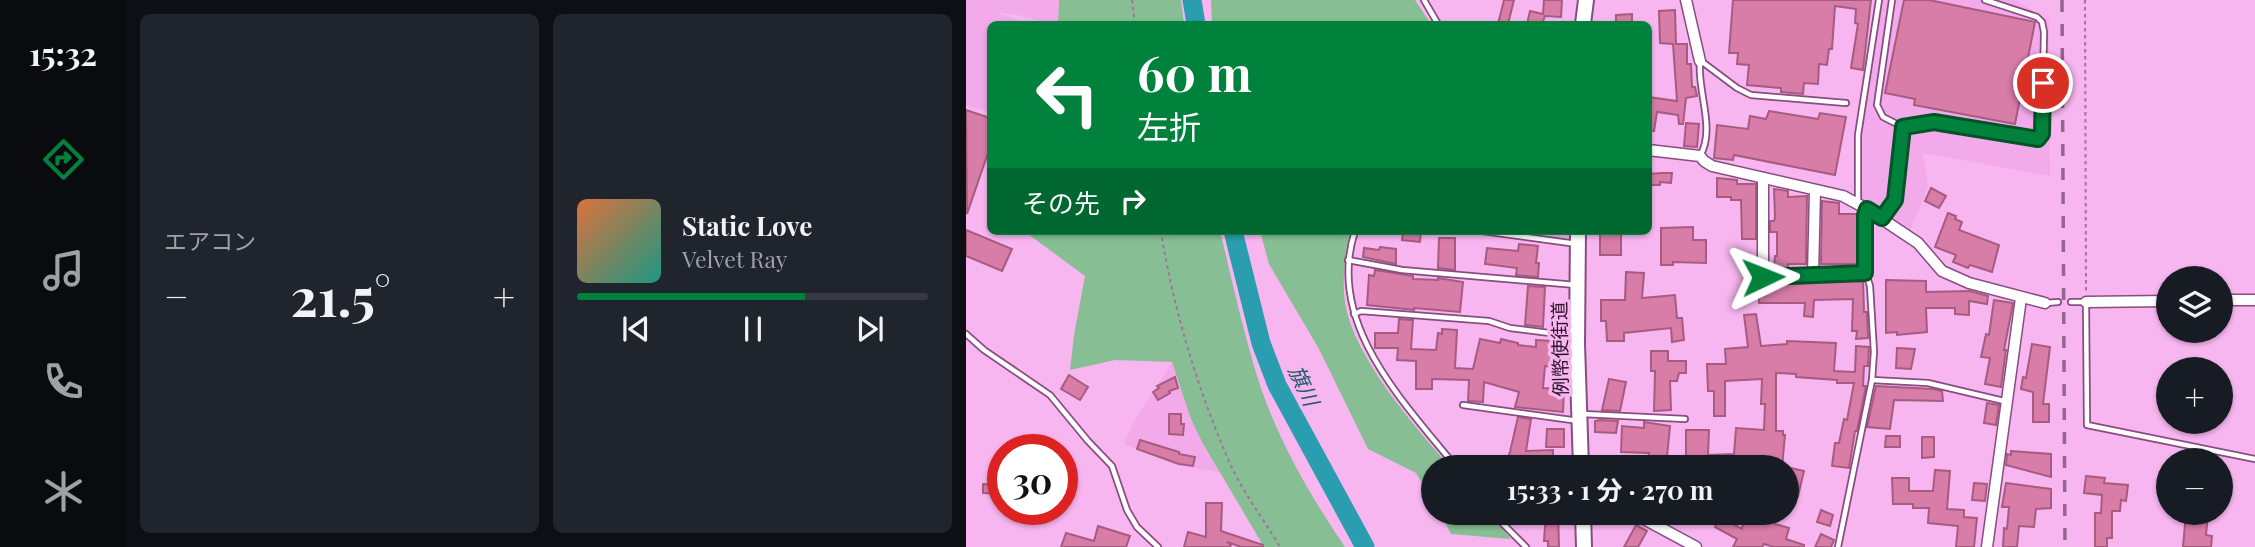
<!DOCTYPE html>
<html lang="ja">
<meta charset="utf-8">
<style>
body{margin:0;font-family:"Playfair Display","Noto Sans JP",serif;background:#20242c;color:#f1f3f6;height:100vh;display:flex;flex-direction:column;font-size:26px;white-space:nowrap}
*{box-sizing:border-box;margin:0}
p{font-size:23px;color:#9ea1a6}
.icon{flex:none;width:38px;height:38px;fill:none;stroke:currentColor;stroke-width:2;stroke-linecap:round;stroke-linejoin:round}
.map{position:relative;flex:1;overflow:hidden}
.details{display:flex;flex-direction:column;gap:14px;padding:14px;background:#0d0f14;width:840px}
.details>*{flex:none}
.banner{position:absolute;left:21px;top:21px;width:665px;height:214px;border-radius:10px;box-shadow:0 2px 5px #0004;background:#00813c;color:#fff;overflow:hidden}
.buttons{position:absolute;left:1190px;top:266px;display:grid;gap:14px}
.buttons a{display:grid;place-items:center;width:77px;height:77px;border-radius:50%;background:#171b24;box-shadow:0 2px 5px #0004;font-size:35px}
.speed{position:absolute;left:21px;top:434px;display:flex;gap:14px;font-size:35px;font-weight:700;text-align:center}
.speed>*{display:grid;place-content:center;width:91px;height:91px;border-radius:50%;background:#171b24;box-shadow:0 2px 5px #0004;line-height:1}
.speed .limit{border:10px solid #d22;background:#fff;color:#111}
.pin{position:absolute;display:grid;place-items:center;width:60px;height:60px;color:#fff;margin:-30px;border:4px solid #fff;border-radius:50%;box-shadow:0 2px 7px #0007}
.me{position:absolute;width:77px;margin:-38px;rotate:88deg;stroke-linejoin:round;filter:drop-shadow(0 0 5px #0008)}
.turn{display:flex;align-items:center;gap:24px;height:147px;padding:0 35px;font-size:32px}
.turn .icon{width:91px;height:91px;stroke-width:2.5}
.turn b{display:block;font-size:49px;line-height:60px}
.then{display:flex;align-items:center;height:66px;padding:0 35px;background:#0003;gap:14px;font-size:26px}
.big{font-size:52px;font-weight:700;line-height:1.1}
.details .tile{flex:1;display:flex;flex-direction:column;justify-content:center;gap:10px;min-width:0;padding:0 24px;border-radius:10px;background:#20242c}
.song{display:flex;align-items:center;gap:21px}
.cover{width:84px;height:84px;border-radius:10px;background:linear-gradient(135deg,hsl(20 70% 55%),hsl(170 70% 35%))}
.played{height:7px;border-radius:4px;background:linear-gradient(90deg,#00813c 65%,#363941 65%)}
.keys{display:flex;justify-content:space-around;direction:ltr}
.heat{display:flex;justify-content:space-between;align-items:center;font-size:38px;direction:ltr}
.details .tiles{flex:1;display:grid;gap:14px;grid-template-columns:repeat(2,1fr)}
.trip{position:absolute;left:455px;top:455px;width:378px;height:70px;border-radius:35px;background:#171b24;box-shadow:0 2px 5px #0004;font-weight:700;line-height:70px;text-align:center}
main{display:flex;flex:1;min-height:0}
.tab-bar{display:flex;flex-direction:column;width:126px;justify-content:space-around;align-items:center;background:#090b0e;color:#9ea1a6}
.tab-bar .icon{width:49px;height:49px}
.tab-bar .active{color:#00813c}
.tab-bar b{font-size:32px;color:#f1f3f6}
.map>svg:first-child{display:block}
.built{fill:#f2aaea}
.green{fill:#87be93}
.lines{fill:none;stroke-linecap:round;stroke-linejoin:round}
.river{stroke:#2a9daf;stroke-width:19}
.building{fill:#d87ca8;stroke:#a65b7f;stroke-width:2}
.service-casing{stroke:#874c81;stroke-width:8}
.minor-casing{stroke:#874c81;stroke-width:13}
.primary-casing{stroke:#874c81;stroke-width:18}
.path{stroke:#a3739e;stroke-width:2;stroke-dasharray:3.5 3.5;stroke-linecap:butt}
.service{stroke:#fff;stroke-width:4.5}
.minor{stroke:#fff;stroke-width:10}
.primary{stroke:#fff;stroke-width:14}
.rail{stroke:#93668e;stroke-width:3.5;stroke-dasharray:12 12;stroke-linecap:butt}
.route-casing{stroke:#005427;stroke-width:18}
.route{stroke:#00813c;stroke-width:12}
.labels{text-anchor:middle;dominant-baseline:central;stroke-width:7;stroke-linejoin:round;paint-order:stroke}
.street-label{font-size:19px;fill:#2a1228;stroke:#f8b6f0}
.water-label{font-size:21px;font-style:italic;fill:#205b66;stroke:#f8b6f0}
</style>
<main>
<nav class="tab-bar">
<b>15:32</b>
<svg class="icon active" aria-label="directions" viewBox="0 0 24 24"><path d="M12 3l9 9-9 9-9-9zM9 14v-3h6M13 9l2 2-2 2"/></svg>
<svg class="icon" aria-label="music" viewBox="0 0 24 24"><path d="M9 18V5l10-2v13"/><circle cx="6" cy="18" r="3"/><circle cx="16" cy="16" r="3"/></svg>
<svg class="icon" aria-label="phone" viewBox="0 0 24 24"><path d="M5 4h4l2 5-3 2q2 4 5 5l2-3 5 2v4C11 20 4 13 5 4z"/></svg>
<svg class="icon" aria-label="climate" viewBox="0 0 24 24"><path d="M12 3v18M4 7l16 10M4 17L20 7"/></svg>
</nav>
<section class="details">
<div class="tiles">
<div class="tile"><p>エアコン</p>
<div class="heat"><a>−</a><b class="big">21.5°</b><a>+</a></div>
</div>
<div class="tile">
<div class="song"><i class="cover"></i><div><b>Static Love</b><p>Velvet Ray</p></div></div>
<div class="played"></div>
<div class="keys"><svg class="icon" aria-label="previous" viewBox="0 0 24 24"><path d="M18 5L8 12l10 7zM5 5v14"/></svg><svg class="icon" aria-label="pause" viewBox="0 0 24 24"><path d="M8 5v14M16 5v14"/></svg><svg class="icon" aria-label="next" viewBox="0 0 24 24"><path d="M6 5l10 7-10 7zM19 5v14"/></svg></div>
</div>
</div>
</section>
<div class="map">
<svg width="1289" height="547" viewBox="0 0 1289 547">
<rect width="100%" height="100%" fill="#f8b6f0"/>
<g class="built">
<path d="M0,0H93L92,24H84L52,15L27,12L59,22V24H24V112L0,105Z"/>
<path d="M917,0H1050L1083,20L1084,176L957,153L962,187L944,231L896,201L895,136Z"/>
<path d="M206,362L218,398L236,442L254,472L210,465L158,444L167,423Z"/>
</g>
<g class="green">
<path d="M93,0H215L218,24H92Z"/>
<path d="M245,0H449L465,24H246Z"/>
<path d="M58,231H254C265,276 275,322 288,366C307,432 341,491 379,547H298L236,442L225,419L206,362L149,360L104,370L108,335L119,276Z"/>
<path d="M294,231H385C381,241 380,251 379,262C377,279 377,300 382,316C397,367 449,427 484,467H467V501L450,473L402,449L353,349L303,264Z"/>
<path d="M474,513H523L545,539L485,534Z"/>
</g>
<g class="lines">
<g class="river">
<path d="M226,0L230,24"/>
<path d="M267,231L295,343L311,385L399,547"/>
</g>
</g>
<g class="building">
<path d="M538,0H548L542,24H532Z"/>
<path d="M578,0H596L595,17L579,16L576,24H561L564,11L577,14Z"/>
<path d="M767,0H905L897,70L885,68L892,24L889,23L890,9L869,6L866,49H863L861,65L853,64L852,84L838,83L837,94L815,92V88L781,85L783,65L771,64L772,53H763Z"/>
<path d="M938,0H963L1069,22L1049,124L948,105L949,99L919,93Z"/>
<path d="M709,10L710,44H721V64H725L726,87H729L731,96L720,98L717,124H713L712,115L691,112L688,131H682V97L711,101L707,44L694,43L693,11Z"/>
<path d="M666,14V24H650V15Z"/>
<path d="M0,110L24,118V147L1,214Z"/>
<path d="M803,111L852,119L854,113L880,117L869,175L768,155L767,160L748,158L751,125L782,129L784,116L800,119Z"/>
<path d="M720,123L733,124L731,147L718,146Z"/>
<path d="M696,173H706L705,183L694,182V185H684L683,174Z"/>
<path d="M751,178L771,180V184H790V239H776L775,200H765V197H751Z"/>
<path d="M965,188L980,196L973,208L959,201Z"/>
<path d="M808,189L822,191V197L841,196L840,264H822V269H808L809,256H811V232H804V221H808L809,217Z"/>
<path d="M856,201L873,203V214H892V264H855Z"/>
<path d="M982,213L990,216L989,219L996,222L993,230L1033,245L1026,272L1004,265L1002,268L987,262L990,255L969,247Z"/>
<path d="M727,227V240H740V263L707,262V265H695V228Z"/>
<path d="M0,230L46,249L36,271L0,256Z"/>
<path d="M437,231H455L454,242L436,240Z"/>
<rect x="634" y="231" width="21" height="24"/>
<path d="M473,238H489V270L472,268Z"/>
<path d="M553,244L572,246L570,263H573L572,277L550,275L551,268L519,264L521,248L552,251Z"/>
<path d="M414,247L430,249V264L397,257L398,248L413,250Z"/>
<path d="M409,270L447,276V279L472,280V278L497,282L494,312L448,308V310L401,305L403,275L408,276Z"/>
<path d="M660,272L678,273L676,298L709,295L711,318H716L718,340L706,342L705,328L658,333V341H641L640,321H635V300H659Z"/>
<path d="M920,280L960,281V292L1004,291L1022,296L1021,304L1003,301V315L989,314V308H960L961,332L931,335V332L920,333Z"/>
<path d="M897,281L898,312H901L902,338L890,339L891,331H886L887,299L848,300L847,317L838,316L839,303H793V283Z"/>
<path d="M562,286L579,287L577,327L559,325Z"/>
<path d="M1028,300L1047,303L1038,350H1040L1035,387L1019,384L1024,358L1015,357L1020,334L1023,335Z"/>
<path d="M790,314L795,346L821,344V341L870,343L868,371L889,372L890,346L903,347L902,366H898L897,386H900L891,431H889L883,468L866,466L869,443H873L878,419L881,420L888,383H871V380L830,377V374L810,373V431H817V435H819L816,467H782V465L760,464V467H720V430H743L742,455L768,454L770,428L798,430L799,404H795L796,379L759,381V416H748V391H742L741,364H760L759,349L782,347L778,315Z"/>
<path d="M433,319L447,320L445,349L470,350L472,333L476,334V329L491,330L489,368L507,369L514,339L534,343L535,339L552,343V345L570,347V340L586,341V352L593,358V363L588,367L579,366L577,388L598,389L597,412L549,407L553,392L518,382L517,402L502,401L503,380L466,379V389H450V361L431,360L432,348H409V333H432Z"/>
<path d="M1066,344L1084,347L1077,404H1083V422H1067V392L1055,389L1057,377L1060,378Z"/>
<path d="M931,348L949,349L945,369L930,368Z"/>
<path d="M685,351H702V361H720V373H713L711,381H704L705,410L688,411L689,371H685Z"/>
<path d="M103,375L122,387L114,400L95,389Z"/>
<path d="M209,377L212,388L203,391L204,393L192,400L187,392L193,388L191,386Z"/>
<path d="M643,379L660,382L654,411L636,410Z"/>
<path d="M910,386L967,389L976,391L977,401L928,400L924,429L901,427Z"/>
<path d="M1021,403L1033,405L1030,425L1018,423Z"/>
<path d="M203,414H215V424H218L217,435L203,434Z"/>
<path d="M552,417L565,419L560,451L587,450V467H538L544,452Z"/>
<path d="M634,420L652,421L650,433L629,432V421Z"/>
<path d="M678,422L704,426L700,467H681L683,453L655,452L656,426L678,428Z"/>
<path d="M581,429H598V447H580Z"/>
<path d="M920,436H934V447H919Z"/>
<path d="M956,437H968V457L956,458Z"/>
<path d="M174,440L213,452V454L229,457L227,466L213,464L171,449Z"/>
<path d="M1045,451L1085,454V477L1040,465L1041,454L1045,455Z"/>
<path d="M825,468L838,471L832,496L821,494Z"/>
<path d="M969,470L984,471L981,509L998,510V517L1011,518L1008,547H990L992,526L962,523L963,508H947V504H927L926,478H943V491H967Z"/>
<path d="M1120,476L1139,478L1138,483L1162,485L1160,501L1155,500L1154,511H1146V538H1141V547H1129V513H1135L1136,495L1118,493Z"/>
<path d="M1008,483L1021,484L1019,501L1006,500Z"/>
<path d="M1040,483L1085,489V508L1070,509L1068,527L1053,526L1051,547H1037L1038,528L1041,529L1043,507H1036Z"/>
<path d="M17,484L37,485V494L17,493Z"/>
<path d="M240,503H256L255,531L297,545V547H275L261,542L265,545L264,547H218L222,532L240,537Z"/>
<path d="M855,510L867,515L864,526L851,522Z"/>
<path d="M592,513L593,547H582V541H578L579,526Z"/>
<path d="M779,513H810L809,524L823,528L820,539L838,545V547H808L798,544L796,547H767L771,539L749,527L754,517L776,529Z"/>
<path d="M1220,513H1242L1240,535L1246,536L1245,547H1217Z"/>
<path d="M670,525L681,531L672,547H658Z"/>
<path d="M132,526L164,536L160,547H95L100,533L128,541Z"/>
<path d="M855,534L868,540L865,547H849Z"/>
</g>
<g class="lines">
<defs>
<g id="service">
<path d="M458,0L472,24"/>
<path d="M926,0L911,105L917,117L937,127L958,122H968L1072,139L1076,134L1078,32L1076,22L1071,17L1019,0"/>
<path d="M735,61L771,88L785,95L880,103"/>
<path d="M734,62C731,91 750,129 734,156"/>
<path d="M892,204V135L913,0"/>
<path d="M917,217L929,200L937,127"/>
<path d="M389,231C359,323 437,401 490,467"/>
<path d="M516,231L611,244"/>
<path d="M382,260L436,270L610,285"/>
<path d="M1105,302H1120L1121,425L1289,459"/>
<path d="M1080,303L1092,302"/>
<path d="M388,314L395,311L523,321L544,328L607,336"/>
<path d="M0,334L18,350L84,395L122,441L146,466L161,510L171,527L192,547"/>
<path d="M906,380L962,383L1042,402"/>
<path d="M497,405L613,421"/>
<path d="M617,414L719,419"/>
<path d="M526,513L560,547"/>
<path d="M872,547L906,380L908,352L904,286L900,274"/>
</g>
<g id="minor">
<path d="M720,0L734,61"/>
<path d="M682,150L734,156L738,161L746,166L877,196L901,209L952,243L976,271L1003,283L1079,303"/>
<path d="M797,178V277L899,273V215L901,209"/>
<path d="M847,275L849,191"/>
<path d="M1255,300H1289"/>
<path d="M1120,302L1202,301"/>
<path d="M667,513L730,547"/>
<path d="M1021,547L1055,298"/>
</g>
<g id="primary">
<path d="M617,24L620,0"/>
<path d="M612,231L611,344L615,467"/>
<path d="M617,513L618,547"/>
</g>
</defs>
<use href="#service" class="service-casing"/>
<use href="#minor" class="minor-casing"/>
<use href="#primary" class="primary-casing"/>
<g class="path">
<path d="M166,0L169,24"/>
<path d="M1119,0L1120,293"/>
<path d="M195,231C207,308 231,387 262,459C275,490 297,518 314,547"/>
</g>
<use href="#service" class="service"/>
<use href="#minor" class="minor"/>
<use href="#primary" class="primary"/>
<path class="rail" d="M1096,0L1099,547"/>
</g>
<g class="lines">
<defs>
<path id="route" d="M797,277L899,273V215L901,209L916,218L929,200L937,127L968,122L1072,139L1076,134L1077,83"/>
</defs>
<use href="#route" class="route-casing"/>
<use href="#route" class="route"/>
</g>
<g class="labels">
<g class="street-label">
<text transform="translate(593 349) rotate(-91)">例幣使街道</text>
</g>
<g class="water-label">
<text transform="translate(339 385) rotate(65)">旗川</text>
</g>
</g>
</svg>
<div class="buttons">
<a><svg class="icon" aria-label="layers" viewBox="0 0 24 24"><path d="M12 4l9 5-9 5-9-5zM3 14l9 5 9-5"/></svg></a>
<a>+</a>
<a>−</a>
</div>
<div class="speed"><div class="limit">30</div></div>
<div class="pin" style="left:1077px;top:83px;background:#d93025"><svg class="icon" aria-label="arrive" viewBox="0 0 24 24"><path d="M6 21V4h12l-3 4 3 4H6"/></svg></div>
<svg class="me" style="left:797px;top:277px" viewBox="-20 -20 40 40"><path d="M0-17L14 15 0 8-14 15z" fill="#00813c" stroke="#fff" stroke-width="4"/></svg>
<div class="trip">15:33 · 1 分 · 270 m</div>
<div class="banner">
<div class="turn"><svg class="icon" aria-label="left" viewBox="0 0 24 24"><path d="M17 20v-9H6M10 6l-5 5 5 5"/></svg><div><b>60 m</b>左折</div></div>
<div class="then">その先<svg class="icon" aria-label="right" viewBox="0 0 24 24"><path d="M7 20v-9h11M14 6l5 5-5 5"/></svg></div>
</div>
</div>
</main>
